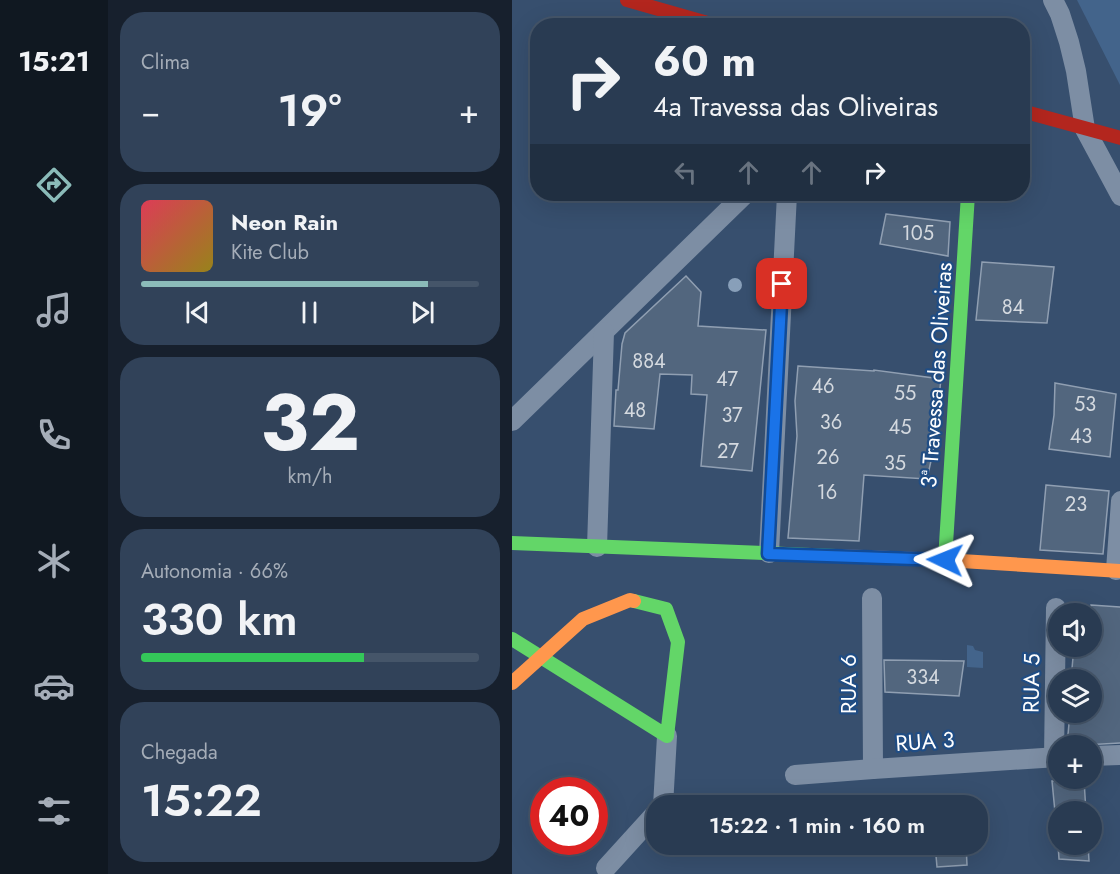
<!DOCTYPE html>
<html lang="pt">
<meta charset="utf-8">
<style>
body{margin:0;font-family:Jost,sans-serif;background:#314259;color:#f1f3f6;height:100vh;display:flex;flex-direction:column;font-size:22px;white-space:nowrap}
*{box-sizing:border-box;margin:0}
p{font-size:20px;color:#a5adb8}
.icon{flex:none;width:33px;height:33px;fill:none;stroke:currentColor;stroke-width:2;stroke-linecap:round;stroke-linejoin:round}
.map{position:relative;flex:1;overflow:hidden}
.details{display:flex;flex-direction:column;gap:12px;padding:12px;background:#17202d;width:404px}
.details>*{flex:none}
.hud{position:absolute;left:18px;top:18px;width:500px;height:183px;border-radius:24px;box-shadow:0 6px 24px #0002,0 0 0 2px #455569;background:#293b52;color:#f1f3f6;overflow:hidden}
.buttons{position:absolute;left:536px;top:603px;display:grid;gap:12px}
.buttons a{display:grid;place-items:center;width:54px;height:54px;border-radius:50%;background:#293b52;box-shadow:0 6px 24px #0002,0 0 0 2px #455569;font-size:30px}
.speed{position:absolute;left:18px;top:777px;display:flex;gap:12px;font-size:30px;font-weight:700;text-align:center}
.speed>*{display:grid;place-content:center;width:78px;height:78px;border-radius:50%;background:#293b52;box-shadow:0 6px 24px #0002,0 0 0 2px #455569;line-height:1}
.speed .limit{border:9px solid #d22;background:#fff;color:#111}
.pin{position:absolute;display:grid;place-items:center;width:51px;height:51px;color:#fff;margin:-26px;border-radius:12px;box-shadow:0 3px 9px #0006}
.me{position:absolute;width:66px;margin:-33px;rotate:272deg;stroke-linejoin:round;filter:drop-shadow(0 0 4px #0008)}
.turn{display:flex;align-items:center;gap:21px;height:126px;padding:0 24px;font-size:27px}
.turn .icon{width:78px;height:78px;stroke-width:2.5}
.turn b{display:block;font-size:42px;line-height:51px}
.lanes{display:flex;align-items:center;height:57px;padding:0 24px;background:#0003;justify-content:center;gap:30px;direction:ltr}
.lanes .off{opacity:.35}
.big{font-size:45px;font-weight:600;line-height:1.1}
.details .widget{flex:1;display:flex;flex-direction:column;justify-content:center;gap:9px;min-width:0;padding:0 21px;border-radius:24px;background:#314259}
.details .dial{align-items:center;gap:0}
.dial b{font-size:78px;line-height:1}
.song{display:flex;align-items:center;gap:18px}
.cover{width:72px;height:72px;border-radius:9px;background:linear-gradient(135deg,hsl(350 70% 55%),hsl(50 70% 35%))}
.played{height:6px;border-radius:3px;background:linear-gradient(90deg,#8bbbb9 85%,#455569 85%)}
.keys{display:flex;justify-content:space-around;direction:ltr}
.heat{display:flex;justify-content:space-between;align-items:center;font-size:33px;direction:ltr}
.charge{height:9px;border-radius:4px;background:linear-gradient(90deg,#34c759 66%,#455569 0)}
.trip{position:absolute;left:134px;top:795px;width:342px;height:60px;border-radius:24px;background:#293b52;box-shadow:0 6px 24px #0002,0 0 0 2px #455569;font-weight:600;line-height:60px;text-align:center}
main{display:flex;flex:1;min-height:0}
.tabs{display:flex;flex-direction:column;width:108px;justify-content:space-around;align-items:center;background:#101821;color:#a5adb8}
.tabs .icon{width:42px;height:42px}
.tabs .selected{color:#8bbbb9}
.tabs b{font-size:27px;color:#f1f3f6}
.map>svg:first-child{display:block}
.water{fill:#43648b}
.building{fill:#52667e;stroke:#909fb2;stroke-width:1.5}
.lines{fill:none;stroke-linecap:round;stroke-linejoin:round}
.street{stroke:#7d8ea4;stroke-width:20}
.fast{stroke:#63d668;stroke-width:14}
.slow{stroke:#ff974d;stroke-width:14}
.jam{stroke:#b3261e;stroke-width:14}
.tree{fill:#889fb9}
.route-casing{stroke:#114b97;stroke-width:15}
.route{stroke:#1a73e8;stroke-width:10}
.labels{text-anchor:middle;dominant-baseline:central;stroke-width:4.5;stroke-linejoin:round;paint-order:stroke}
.number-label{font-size:20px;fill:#d4d9df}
.street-label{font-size:22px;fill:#fff;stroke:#204d84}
</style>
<main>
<nav class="tabs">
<b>15:21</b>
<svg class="icon selected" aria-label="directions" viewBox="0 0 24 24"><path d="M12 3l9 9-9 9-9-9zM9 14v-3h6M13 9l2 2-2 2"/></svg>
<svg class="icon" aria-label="music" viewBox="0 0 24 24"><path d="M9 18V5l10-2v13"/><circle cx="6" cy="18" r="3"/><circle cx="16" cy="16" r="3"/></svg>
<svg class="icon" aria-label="phone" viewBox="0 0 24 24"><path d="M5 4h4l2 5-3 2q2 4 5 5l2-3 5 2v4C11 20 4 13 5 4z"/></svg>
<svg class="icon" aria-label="climate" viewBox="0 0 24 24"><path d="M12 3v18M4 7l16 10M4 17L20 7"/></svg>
<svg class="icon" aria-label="car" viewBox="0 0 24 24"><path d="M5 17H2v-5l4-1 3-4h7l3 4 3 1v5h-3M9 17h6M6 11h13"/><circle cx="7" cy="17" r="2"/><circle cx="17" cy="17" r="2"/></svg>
<svg class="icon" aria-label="filters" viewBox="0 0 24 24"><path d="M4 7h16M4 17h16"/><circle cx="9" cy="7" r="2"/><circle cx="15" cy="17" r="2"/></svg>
</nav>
<section class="details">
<div class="widget"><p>Clima</p>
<div class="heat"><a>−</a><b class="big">19°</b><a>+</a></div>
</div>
<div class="widget">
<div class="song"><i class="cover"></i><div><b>Neon Rain</b><p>Kite Club</p></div></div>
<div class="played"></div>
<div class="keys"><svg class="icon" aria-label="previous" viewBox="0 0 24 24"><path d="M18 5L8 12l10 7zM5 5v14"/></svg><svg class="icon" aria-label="pause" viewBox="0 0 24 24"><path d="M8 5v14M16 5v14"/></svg><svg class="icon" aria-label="next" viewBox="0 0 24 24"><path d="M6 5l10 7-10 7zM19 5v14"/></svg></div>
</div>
<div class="widget dial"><b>32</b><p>km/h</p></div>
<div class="widget"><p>Autonomia · 66%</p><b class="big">330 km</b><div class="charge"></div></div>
<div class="widget"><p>Chegada</p><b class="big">15:22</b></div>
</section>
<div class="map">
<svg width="609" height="874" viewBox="0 0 609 874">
<rect width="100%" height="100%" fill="#374f6e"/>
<g class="water">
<path d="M565,0H608V85Z"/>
<path d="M455,645L461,646L463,650L471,652V668L455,667Z"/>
</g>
<g class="building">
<path d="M374,214L438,222L436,256L368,244Z"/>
<path d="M470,262L542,267L535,323L464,320Z"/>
<path d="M174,276L189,292L186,326L254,330L240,471L189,466L195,395L179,394L180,375L148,374L142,429L102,426L104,390H106L110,344L113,333Z"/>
<path d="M286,366L362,371V370L429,379L421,452L415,479L352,475L347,541L276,538L285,436L283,401Z"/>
<path d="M543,383L604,394L598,457L537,449L542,415Z"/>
<path d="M534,485L597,491L591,554L528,550Z"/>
<path d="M579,605L609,607V743L555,746L558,712H579V680H559L562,646H579Z"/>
<path d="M372,660L452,661L447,696L373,692Z"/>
<path d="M572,780L574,812H543L540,781Z"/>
<path d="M423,844H454L455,865L425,867Z"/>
<path d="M546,844H576L577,861L547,859Z"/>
</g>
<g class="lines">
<g class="street">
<path d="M541,0L548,14L557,42L564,71L573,129L609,196"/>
<path d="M0,421L233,194"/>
<path d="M85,547L92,332"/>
<path d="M257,553L275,194"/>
<path d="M604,570L609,501"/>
<path d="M360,598L361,769"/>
<path d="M579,756L609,755"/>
<path d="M542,758L544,608"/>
<path d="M283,775L361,769L546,757"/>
<path d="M151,806L155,736"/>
<path d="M94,868L144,813"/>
</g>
<g class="fast">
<path d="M0,543L324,556"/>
<path d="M433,560L456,194"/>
<path d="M0,639L155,736L166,642L154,609L122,601"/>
</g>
<g class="slow">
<path d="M324,556L433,560L609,571"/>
<path d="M0,683L71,619L118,600L122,601"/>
</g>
<g class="jam">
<path d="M115,0L206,26"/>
<path d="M510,111L609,138"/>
</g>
</g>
<circle class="tree" cx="223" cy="285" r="7"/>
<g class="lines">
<defs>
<path id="route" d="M270,284L256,554L433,560"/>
</defs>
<use href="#route" class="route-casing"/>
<use href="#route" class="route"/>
</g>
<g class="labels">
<g class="number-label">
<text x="406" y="233">105</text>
<text x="501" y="307">84</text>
<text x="137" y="361">884</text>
<text x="215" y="379">47</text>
<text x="311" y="386">46</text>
<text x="393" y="393">55</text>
<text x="573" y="404">53</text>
<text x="123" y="410">48</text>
<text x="220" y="415">37</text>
<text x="319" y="422">36</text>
<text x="388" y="427">45</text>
<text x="569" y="436">43</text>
<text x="216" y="451">27</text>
<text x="316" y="457">26</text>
<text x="383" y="463">35</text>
<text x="315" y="492">16</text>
<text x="564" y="504">23</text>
<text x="411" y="677">334</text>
</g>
<g class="street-label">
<text transform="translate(424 375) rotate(-86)">3ª Travessa das Oliveiras</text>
<text transform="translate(519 683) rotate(-89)">RUA 5</text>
<text transform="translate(336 684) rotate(-90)">RUA 6</text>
<text transform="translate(413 741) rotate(-4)">RUA 3</text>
</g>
</g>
</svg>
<div class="buttons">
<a><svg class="icon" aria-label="sound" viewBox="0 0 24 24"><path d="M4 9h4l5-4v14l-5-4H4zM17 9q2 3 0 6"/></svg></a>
<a><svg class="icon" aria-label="layers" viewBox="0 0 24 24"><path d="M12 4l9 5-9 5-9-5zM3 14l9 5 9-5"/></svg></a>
<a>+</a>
<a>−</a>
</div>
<div class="speed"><div class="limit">40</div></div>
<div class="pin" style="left:270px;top:284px;background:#d93025"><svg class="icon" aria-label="arrive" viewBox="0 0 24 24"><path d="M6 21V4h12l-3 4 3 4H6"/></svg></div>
<svg class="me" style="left:433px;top:560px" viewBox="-20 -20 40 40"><path d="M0-17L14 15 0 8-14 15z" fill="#1a73e8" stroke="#fff" stroke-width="4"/></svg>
<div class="trip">15:22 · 1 min · 160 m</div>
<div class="hud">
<div class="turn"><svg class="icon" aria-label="right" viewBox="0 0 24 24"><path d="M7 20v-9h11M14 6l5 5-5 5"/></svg><div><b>60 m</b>4a Travessa das Oliveiras</div></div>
<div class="lanes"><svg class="icon off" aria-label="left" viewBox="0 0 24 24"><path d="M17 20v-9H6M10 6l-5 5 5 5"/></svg><svg class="icon off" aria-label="ahead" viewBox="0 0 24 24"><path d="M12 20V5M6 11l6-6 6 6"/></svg><svg class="icon off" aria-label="ahead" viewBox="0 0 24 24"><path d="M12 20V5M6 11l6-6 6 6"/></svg><svg class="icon" aria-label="right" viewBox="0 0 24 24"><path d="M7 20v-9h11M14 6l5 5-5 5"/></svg></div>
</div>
</div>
</main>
